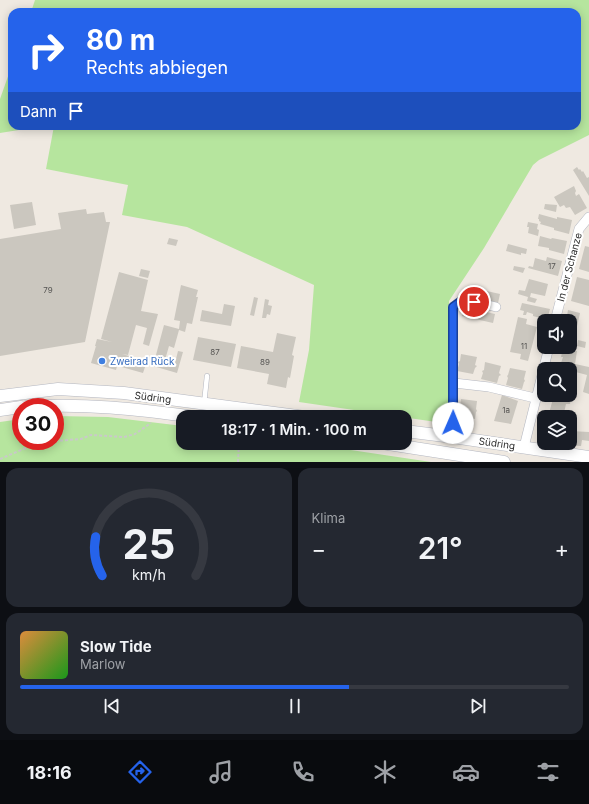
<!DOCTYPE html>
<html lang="de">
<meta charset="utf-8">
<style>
body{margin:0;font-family:Inter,sans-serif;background:#242831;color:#f1f3f6;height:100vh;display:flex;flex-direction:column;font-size:15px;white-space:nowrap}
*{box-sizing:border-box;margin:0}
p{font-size:13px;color:#9ea1a6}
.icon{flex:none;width:22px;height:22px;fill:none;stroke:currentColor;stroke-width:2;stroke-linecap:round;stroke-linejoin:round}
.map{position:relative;height:462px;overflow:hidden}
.side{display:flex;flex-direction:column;gap:6px;padding:6px;background:#0d0f14;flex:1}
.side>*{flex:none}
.guide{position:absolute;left:8px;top:8px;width:573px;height:122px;border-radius:12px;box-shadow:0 2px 10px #0003;background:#2563eb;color:#fff;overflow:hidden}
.buttons{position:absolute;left:537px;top:314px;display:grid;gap:8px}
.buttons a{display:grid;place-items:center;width:40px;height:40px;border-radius:8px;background:#171b24;box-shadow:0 2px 10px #0003;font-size:20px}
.speed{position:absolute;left:12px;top:398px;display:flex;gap:8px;font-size:20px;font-weight:700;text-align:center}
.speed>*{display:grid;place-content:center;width:52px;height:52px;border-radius:50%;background:#171b24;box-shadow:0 2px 10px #0003;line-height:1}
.speed .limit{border:6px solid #d22;background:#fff;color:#111}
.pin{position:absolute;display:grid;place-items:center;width:34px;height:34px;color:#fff;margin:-17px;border:2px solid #fff;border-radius:50%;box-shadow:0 1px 4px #0007}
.me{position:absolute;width:44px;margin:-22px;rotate:1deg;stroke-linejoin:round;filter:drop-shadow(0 0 3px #0008)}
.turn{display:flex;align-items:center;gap:14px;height:84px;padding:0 12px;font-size:18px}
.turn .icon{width:52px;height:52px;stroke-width:2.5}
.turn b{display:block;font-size:28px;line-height:34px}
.then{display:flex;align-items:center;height:38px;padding:0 12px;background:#0003;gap:8px;font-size:15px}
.big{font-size:30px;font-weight:600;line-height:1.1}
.side .card{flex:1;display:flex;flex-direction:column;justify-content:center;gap:6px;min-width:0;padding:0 14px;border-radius:12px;background:#242831}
.side .dial{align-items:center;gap:0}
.dial svg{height:104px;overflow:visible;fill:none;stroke:#363941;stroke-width:7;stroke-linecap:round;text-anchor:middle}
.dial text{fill:#f1f3f6;stroke:none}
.song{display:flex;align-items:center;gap:12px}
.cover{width:48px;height:48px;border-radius:6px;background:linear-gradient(135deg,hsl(30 70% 55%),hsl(120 70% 35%))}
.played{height:4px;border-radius:2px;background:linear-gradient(90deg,#2563eb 60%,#363941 60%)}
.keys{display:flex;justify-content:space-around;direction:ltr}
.heat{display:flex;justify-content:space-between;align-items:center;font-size:22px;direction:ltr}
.side .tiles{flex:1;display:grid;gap:6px;grid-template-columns:1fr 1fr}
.card:last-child{grid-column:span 2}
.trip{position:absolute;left:176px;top:410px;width:236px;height:40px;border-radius:12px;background:#171b24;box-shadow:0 2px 10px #0003;font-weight:600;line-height:40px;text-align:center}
.tab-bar{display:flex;height:64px;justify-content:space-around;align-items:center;background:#090b0e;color:#9ea1a6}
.tab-bar .icon{width:28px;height:28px}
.tab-bar .current{color:#2563eb}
.tab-bar b{font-size:18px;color:#f1f3f6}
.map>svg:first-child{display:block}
.green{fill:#b6e59e}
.building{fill:#cbc7bf}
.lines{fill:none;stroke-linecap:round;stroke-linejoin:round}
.service-casing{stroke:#b4b7c1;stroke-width:5.5}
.minor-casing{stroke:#b4b7c1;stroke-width:10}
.secondary-casing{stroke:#b4b7c1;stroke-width:13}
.path{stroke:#c9c9c9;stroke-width:2;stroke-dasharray:3 2;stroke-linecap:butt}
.service{stroke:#fff;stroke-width:4.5}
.minor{stroke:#fff;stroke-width:9}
.secondary{stroke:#fff;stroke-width:12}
.route-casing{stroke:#184099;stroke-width:10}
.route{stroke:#2563eb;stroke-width:7}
.shop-dot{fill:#3f7fe0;stroke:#fff;stroke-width:1.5}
.labels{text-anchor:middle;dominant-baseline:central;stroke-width:4;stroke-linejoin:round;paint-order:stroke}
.number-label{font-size:8px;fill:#555452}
.street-label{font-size:10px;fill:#2e2e2e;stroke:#fff}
.shop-label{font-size:10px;fill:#366cbe;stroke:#fff;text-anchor:start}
</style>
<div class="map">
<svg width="589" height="462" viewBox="0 0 589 462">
<rect width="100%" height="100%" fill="#efe9e1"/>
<g class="green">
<path d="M35,0H589V135L539,160L533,165L484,248L449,301L450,424L299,402L309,350L314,285L187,227L122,215L128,185L46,169L54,126H577V12H31Z"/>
<path d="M12,65V126H44L0,133V99Z"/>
<path d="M55,416L108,417L183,426V443H304L431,462H0V422L21,419V441H55Z"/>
</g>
<g class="building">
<path d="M577,167L579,170L580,169L582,172L583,171L587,178L589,177V196L573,170Z"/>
<path d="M574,186L576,191L575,193L576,196L579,194L587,208L575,215L570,207L566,208L564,205L560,207L554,197Z"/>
<path d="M32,202L36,225L14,229L10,205Z"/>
<path d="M545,204L557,205L556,212L544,209Z"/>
<path d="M86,209L87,214L104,212L106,222H110L85,342L0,356V239L61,229L58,213Z"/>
<path d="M539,214L557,219V217L572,220L569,234L554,230V228L540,224L541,222L539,221V219H538Z"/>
<path d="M528,222L538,224L537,229L539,230L538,236L528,233L529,227H527Z"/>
<path d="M540,236L551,239L552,238L567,241L564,254L549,250V248L538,246Z"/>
<path d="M169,238L178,240L176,246L167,244Z"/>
<path d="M508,244L527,249L526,254L521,253V255L506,251Z"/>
<path d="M585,246L589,247V272L579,269Z"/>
<path d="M547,257L562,261L558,276L528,268L529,266L533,267L535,258L546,261Z"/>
<path d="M514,266L525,268L523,273L513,270Z"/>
<path d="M141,269L150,271L148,278L139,276Z"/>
<path d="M119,272L148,280L141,311L158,314L149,346L143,344L147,328L136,325L128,355L122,354L147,361L143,373L118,366L119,359L116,370L91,363L96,346L113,351L95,346L97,339L112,342L101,339Z"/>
<path d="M577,277L589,280V306L571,301Z"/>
<path d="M529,279L548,284L545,296L531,293L530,297L537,299L535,303L527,301L528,297L518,294L519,290L525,291Z"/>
<path d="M181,285L198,290L196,297H198L192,324L187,323L185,332L179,330L174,348L169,346L165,360L175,363L178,351L183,352L177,373L153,366L164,325L179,329L180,321L174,320Z"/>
<path d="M469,287L500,294L498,303L467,295Z"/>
<path d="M254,297L258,298L254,316L250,315Z"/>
<path d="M265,299L269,300L268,305L272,306L270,315L267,314L266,318H262Z"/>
<path d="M522,303L550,309L547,320L533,316V314L527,312L526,315H523L524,311L520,310Z"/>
<path d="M224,304L235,306L231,326L200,321L202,310L222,314Z"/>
<path d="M464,307L495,314L493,323L462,316Z"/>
<path d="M568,310L580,313L574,340L570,339V321H566Z"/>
<path d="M518,317L527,319L526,324L537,327L528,361L520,359L521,354L510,352Z"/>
<path d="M277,333L296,337L292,355L294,356L290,378L288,377L286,388L267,384L269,374L237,368L241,346L273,352Z"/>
<path d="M198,337L236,344L231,367L193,360Z"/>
<path d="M578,340L586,342L585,348L577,346Z"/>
<path d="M563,348L577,351L575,364L589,367V394L583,392L587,375L572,371L574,366L561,363L563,357H561Z"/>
<path d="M461,354L477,357L475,365L477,366L475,368L473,374L457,371L459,364L458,362L460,361Z"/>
<path d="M485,362L501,366L499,373L501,375L499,376L497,383L481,379L483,373L482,371L484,370Z"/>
<path d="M510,368L526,371L524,379L525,381L524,382L522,389L506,385L508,378L507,376L508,375Z"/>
<path d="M502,395L518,401L511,424L494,421Z"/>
<path d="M554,395H568V399H571L570,404H566L563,417H548Z"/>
<path d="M461,399L477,401L476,409L477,411L476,412L475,419L459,417L460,410L458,408L460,407Z"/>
<path d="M570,431L589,432V441L582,440L581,446L564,445V443H570Z"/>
</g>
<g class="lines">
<defs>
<path id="service" d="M204,404L207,376"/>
<g id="minor">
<path d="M555,321L579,229L589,217"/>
<path d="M454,383L489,387L535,398"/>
<path d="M453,437V307L464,299L496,307"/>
<path d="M524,447L549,347"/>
</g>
<g id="secondary">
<path d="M0,396L58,389L124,393L305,417"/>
<path d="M26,407C83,403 138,409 194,417"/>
<path d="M0,410L21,407"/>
<path d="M405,431L453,437L589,457"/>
<path d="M382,443L504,462"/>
</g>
</defs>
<use href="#service" class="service-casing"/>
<use href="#minor" class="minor-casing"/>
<use href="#secondary" class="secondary-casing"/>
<g class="path">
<path d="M55,441L81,439L91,435L124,437L135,434L151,423"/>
<path d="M0,459L40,442L55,441"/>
<path d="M238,462L239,443"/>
</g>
<use href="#service" class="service"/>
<use href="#minor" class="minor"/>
<use href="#secondary" class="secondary"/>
</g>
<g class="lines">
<defs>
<path id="route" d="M453,423V307L464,299L474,302"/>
</defs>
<use href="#route" class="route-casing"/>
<use href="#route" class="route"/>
</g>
<circle class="shop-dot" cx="102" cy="361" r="4"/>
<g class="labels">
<g class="number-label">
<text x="552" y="266">17</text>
<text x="48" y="290">79</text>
<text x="524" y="346">11</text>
<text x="215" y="352">87</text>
<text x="265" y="362">89</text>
<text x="506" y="410">1a</text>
</g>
<g class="street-label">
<text transform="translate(569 267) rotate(-75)">In der Schanze</text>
<text transform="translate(153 397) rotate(7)">Südring</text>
<text transform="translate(497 443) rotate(8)">Südring</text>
</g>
<g class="shop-label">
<text x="110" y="361">Zweirad Rück</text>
</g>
</g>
</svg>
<div class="buttons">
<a><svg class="icon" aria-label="sound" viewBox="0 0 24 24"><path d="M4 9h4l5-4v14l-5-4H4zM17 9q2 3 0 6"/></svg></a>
<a><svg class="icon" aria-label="search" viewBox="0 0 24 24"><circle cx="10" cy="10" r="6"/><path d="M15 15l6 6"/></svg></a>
<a><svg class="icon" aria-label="layers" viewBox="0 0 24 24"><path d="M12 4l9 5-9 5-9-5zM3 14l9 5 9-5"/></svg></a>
</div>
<div class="speed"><div class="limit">30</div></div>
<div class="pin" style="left:474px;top:302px;background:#d93025"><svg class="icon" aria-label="arrive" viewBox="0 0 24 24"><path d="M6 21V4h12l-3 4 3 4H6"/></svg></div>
<svg class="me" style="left:453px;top:423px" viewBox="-20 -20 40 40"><circle r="19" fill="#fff"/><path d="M0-13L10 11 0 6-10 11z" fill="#2563eb"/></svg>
<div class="trip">18:17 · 1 Min. · 100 m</div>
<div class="guide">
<div class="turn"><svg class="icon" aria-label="right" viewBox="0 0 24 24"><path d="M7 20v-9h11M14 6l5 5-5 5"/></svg><div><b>80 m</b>Rechts abbiegen</div></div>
<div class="then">Dann<svg class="icon" aria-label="arrive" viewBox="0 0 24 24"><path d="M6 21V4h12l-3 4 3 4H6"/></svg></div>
</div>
</div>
<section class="side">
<div class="tiles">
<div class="card dial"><svg viewBox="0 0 100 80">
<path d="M14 69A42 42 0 1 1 86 69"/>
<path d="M14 69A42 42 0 0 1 9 39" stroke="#2563eb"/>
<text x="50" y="56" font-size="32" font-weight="700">25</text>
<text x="50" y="72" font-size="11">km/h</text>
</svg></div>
<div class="card"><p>Klima</p>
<div class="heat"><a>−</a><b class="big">21°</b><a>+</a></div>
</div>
<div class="card">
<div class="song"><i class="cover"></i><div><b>Slow Tide</b><p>Marlow</p></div></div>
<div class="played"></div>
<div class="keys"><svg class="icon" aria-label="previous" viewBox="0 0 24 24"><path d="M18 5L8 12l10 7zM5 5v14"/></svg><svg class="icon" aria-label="pause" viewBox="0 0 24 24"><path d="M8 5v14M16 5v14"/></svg><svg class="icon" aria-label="next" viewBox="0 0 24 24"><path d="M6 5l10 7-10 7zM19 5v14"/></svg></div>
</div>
</div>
</section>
<nav class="tab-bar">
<b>18:16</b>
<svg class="icon current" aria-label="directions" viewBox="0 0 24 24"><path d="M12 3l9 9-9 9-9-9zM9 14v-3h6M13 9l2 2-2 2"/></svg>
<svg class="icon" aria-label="music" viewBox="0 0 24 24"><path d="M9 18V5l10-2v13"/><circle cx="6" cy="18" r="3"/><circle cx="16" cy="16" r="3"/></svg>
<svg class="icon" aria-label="phone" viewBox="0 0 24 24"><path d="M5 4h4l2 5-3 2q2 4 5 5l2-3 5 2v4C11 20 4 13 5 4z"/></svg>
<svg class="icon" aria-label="climate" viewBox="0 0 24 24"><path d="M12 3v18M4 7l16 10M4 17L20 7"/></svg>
<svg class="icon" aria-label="car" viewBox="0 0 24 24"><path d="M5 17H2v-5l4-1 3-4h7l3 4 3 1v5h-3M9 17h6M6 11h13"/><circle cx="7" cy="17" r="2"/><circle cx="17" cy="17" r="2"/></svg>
<svg class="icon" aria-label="filters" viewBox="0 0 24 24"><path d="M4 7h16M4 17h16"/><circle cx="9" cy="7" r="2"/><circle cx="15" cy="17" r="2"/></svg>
</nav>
